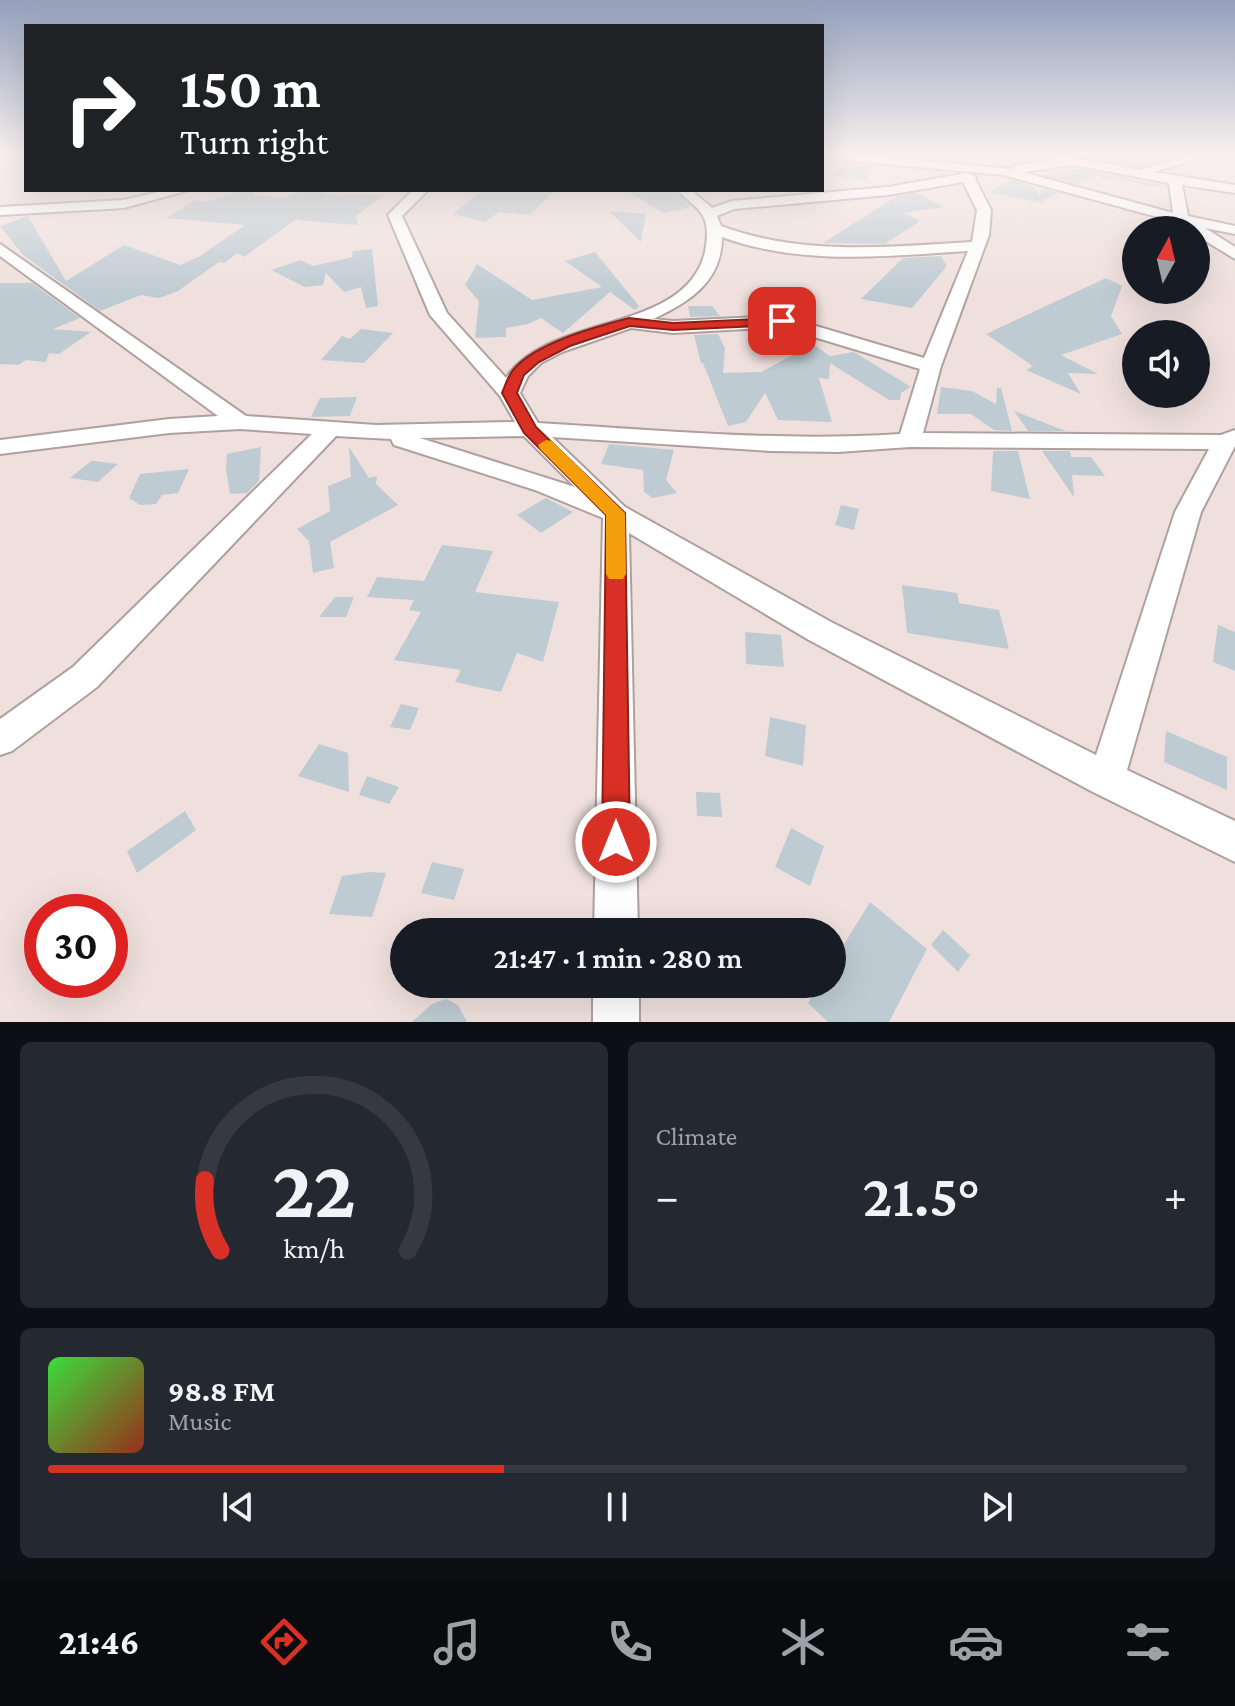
<!DOCTYPE html>
<meta charset="utf-8">
<style>
body{margin:0;font-family:"Crimson Pro",serif;background:#242831;color:#f1f3f6;height:100vh;display:flex;flex-direction:column;font-size:30px;white-space:nowrap}
*{box-sizing:border-box;margin:0}
p{font-size:26px;color:#9ea1a6}
.icon{flex:none;width:44px;height:44px;fill:none;stroke:currentColor;stroke-width:2;stroke-linecap:round;stroke-linejoin:round}
.map{position:relative;height:1022px;overflow:hidden}
.details{display:flex;flex-direction:column;gap:20px;padding:20px;background:#0d0f14;flex:1}
.details>*{flex:none}
.guide{position:absolute;left:24px;top:24px;width:800px;height:168px;border-radius:0px;box-shadow:0 8px 32px #0002;background:#202124;color:#fff;overflow:hidden}
.needle{width:52px;rotate:8deg}
.buttons{position:absolute;left:1122px;top:216px;display:grid;gap:16px}
.buttons a{display:grid;place-items:center;width:88px;height:88px;border-radius:50%;background:#171b24;box-shadow:0 8px 32px #0002;font-size:40px}
.speed{position:absolute;left:24px;top:894px;display:flex;gap:16px;font-size:40px;font-weight:700;text-align:center}
.speed>*{display:grid;place-content:center;width:104px;height:104px;border-radius:50%;background:#171b24;box-shadow:0 8px 32px #0002;line-height:1}
.speed .limit{border:12px solid #d22;background:#fff;color:#111}
.pin{position:absolute;display:grid;place-items:center;width:68px;height:68px;color:#fff;margin:-34px;border-radius:16px;box-shadow:0 4px 12px #0006}
.me{position:absolute;width:88px;margin:-44px;rotate:0deg;stroke-linejoin:round;filter:drop-shadow(0 0 6px #0008)}
.turn{display:flex;align-items:center;gap:28px;height:168px;padding:0 24px;font-size:36px}
.turn .icon{width:104px;height:104px;stroke-width:2.5}
.turn b{display:block;font-size:56px;line-height:68px}
.big{font-size:60px;font-weight:600;line-height:1.1}
.details .widget{flex:1;display:flex;flex-direction:column;justify-content:center;gap:12px;min-width:0;padding:0 28px;border-radius:12px;background:#242831}
.details .dial{align-items:center;gap:0}
.dial svg{height:208px;overflow:visible;fill:none;stroke:#363941;stroke-width:7;stroke-linecap:round;text-anchor:middle}
.dial text{fill:#f1f3f6;stroke:none}
.song{display:flex;align-items:center;gap:24px}
.cover{width:96px;height:96px;border-radius:12px;background:linear-gradient(135deg,hsl(120 70% 55%),hsl(10 70% 35%))}
.played{height:8px;border-radius:4px;background:linear-gradient(90deg,#d93025 40%,#363941 40%)}
.keys{display:flex;justify-content:space-around;direction:ltr}
.heat{display:flex;justify-content:space-between;align-items:center;font-size:44px;direction:ltr}
.details .tiles{flex:1;display:grid;gap:20px;grid-template-columns:1fr 1fr}
.widget:last-child{grid-column:span 2}
.trip{position:absolute;left:390px;top:918px;width:456px;height:80px;border-radius:40px;background:#171b24;box-shadow:0 8px 32px #0002;font-weight:600;line-height:80px;text-align:center}
.menu{display:flex;height:128px;justify-content:space-around;align-items:center;background:#090b0e;color:#9ea1a6}
.menu .icon{width:56px;height:56px}
.menu .active{color:#d93025}
.menu b{font-size:36px;color:#f1f3f6}
.map>svg:first-child{display:block}
.building{fill:#becbd2}
.lines{fill:none;stroke-linecap:round;stroke-linejoin:round}
.street-casing{stroke:#aea09d;stroke-width:4}
.street{fill:#fff;fill-rule:evenodd}
.route{fill:#d93025;stroke:#8d1f18;stroke-width:2}
.slow{fill:#f59e0b}
</style>
<div class="map">
<svg width="1235" height="1022" viewBox="0 0 1235 1022">
<rect width="100%" height="100%" fill="#efe0dd"/>
<g class="building">
<path d="M1144,154L1142,155H1179L1140,167L1077,155Z"/>
<path d="M843,163L872,166L866,180L834,177Z"/>
<path d="M1073,168L1162,185L1158,187L1115,179L1103,180L1099,175L1078,184L1043,175Z"/>
<path d="M1010,180L1033,186L1040,196L1041,188L1059,193L1043,200L1046,204L990,192Z"/>
<path d="M245,190H254V195L282,198L307,190L341,196L343,194L384,195L356,216L358,225L295,220L244,257L237,253L225,263L219,262L178,291L159,298L141,295L100,311L23,255L0,226L28,216L66,281L124,245L180,265L200,256L245,225L167,218L195,200L204,202Z"/>
<path d="M482,190H555L530,215L499,212L485,222L453,214Z"/>
<path d="M663,190H673L691,207L664,213L630,193Z"/>
<path d="M916,193L944,207L903,213L920,221L885,244L823,243L897,196Z"/>
<path d="M609,211L646,214L641,242Z"/>
<path d="M372,249L378,306L366,308L361,287L344,292L326,273L323,285L305,287L271,270L301,260L313,266L353,257L352,251Z"/>
<path d="M595,252L639,306L635,310L610,292L563,333L541,318L528,324L506,328V337L475,338L479,301L465,285L477,264L532,300L602,287L565,261Z"/>
<path d="M941,256L947,266L912,308L861,299L903,258Z"/>
<path d="M1106,278L1122,286L1111,316L1122,334L1061,355L1098,374L1068,373L1081,394L1026,370L1033,366L986,334Z"/>
<path d="M0,283H32L80,318L53,329L91,332L59,354L49,353L46,362L26,360L18,365L0,364Z"/>
<path d="M688,306H712L720,316L690,317Z"/>
<path d="M361,329L393,333L364,363L321,360L342,336L350,339Z"/>
<path d="M718,334L725,348L723,373L761,372L813,344L830,356L854,352L911,387L901,393L900,400H889L830,363L829,379L819,378L832,422L778,420L765,393L746,422L728,426L703,363H701L694,335Z"/>
<path d="M941,387L972,391L996,404L997,388H1001L1012,431L994,430L971,414H937Z"/>
<path d="M357,397L350,416L311,417L320,398Z"/>
<path d="M1014,411L1066,431H1028Z"/>
<path d="M609,444L674,450L666,480L677,493L653,498L644,492L643,470L601,464Z"/>
<path d="M261,447L259,481L247,493L230,494L226,469L227,454Z"/>
<path d="M349,447L369,478L377,476L376,484L398,505L330,542L334,568L313,573L309,541L297,529L330,511L328,486L351,477Z"/>
<path d="M993,451H1018L1030,499L991,491Z"/>
<path d="M1042,451H1070L1071,457H1091L1105,476L1072,475L1074,497Z"/>
<path d="M91,461H95L118,464L98,482L70,478Z"/>
<path d="M189,469L178,493L162,495L156,504L140,505L129,498L140,474Z"/>
<path d="M546,498L573,512L541,533L517,515Z"/>
<path d="M841,505L859,509L854,530L835,525Z"/>
<path d="M442,545L493,551L475,592L559,602L543,662L517,653L501,692L455,682L461,670L394,660L421,612L409,610L414,600L367,597L377,577L424,581Z"/>
<path d="M902,585L957,593L959,603L999,610L1009,649L907,633Z"/>
<path d="M335,597H354L346,617H319Z"/>
<path d="M1218,625L1235,632V671L1213,662Z"/>
<path d="M745,632L781,635L784,667L746,664Z"/>
<path d="M401,704L419,708L410,730L390,727Z"/>
<path d="M770,717L806,725L803,766L765,756Z"/>
<path d="M1166,731L1227,757V790L1164,762Z"/>
<path d="M319,744L348,753L349,792L298,776Z"/>
<path d="M367,776L399,787L389,804L359,795Z"/>
<path d="M696,792L720,793L722,817L697,816Z"/>
<path d="M185,811L196,830L137,873L127,851Z"/>
<path d="M791,828L824,846L810,886L775,867Z"/>
<path d="M432,862L464,869L454,900L421,893Z"/>
<path d="M370,872L386,873L372,917L329,914L342,876Z"/>
<path d="M870,902L927,949L889,1022H828L808,1003L820,984H832V964Z"/>
<path d="M943,930L970,955L958,972L931,945Z"/>
<path d="M446,999L458,1005L467,1022H412L432,1004Z"/>
</g>
<g class="lines">
<defs>
<g id="street">
<path d="M822,154H854L1011,169L1017,165L1052,160V156L1056,154L1140,170L1193,154H1213L1154,172L1235,185V193L1182,185L1188,216L1235,226V234L1205,228L1235,247V259L1196,235V230H1188L1176,222L1003,175L822,158ZM1073,165L1169,183L1173,213L1022,172Z"/>
<path d="M967,173L976,177L975,179L991,210L989,235L941,366L923,433L1221,435L1235,430V446L1201,512L1127,770L1235,821V862L1093,792L809,640L629,533L638,932H594L603,518L535,490L394,445L391,439L336,436L97,687L12,751L0,755V719L73,667L312,434L240,429L169,433L0,454V440L169,419L218,416L0,256V244L246,416L376,425L515,422L500,396L430,315L388,215L413,190H428L402,216L447,313L506,378C550,312 685,335 705,252C707,241 709,226 703,216C698,206 685,199 677,190H691L712,208L732,201L888,187ZM963,182L977,210L972,242C887,247 802,256 721,226L717,216L734,209L888,195ZM722,237C801,266 886,256 968,251L924,358L782,316L673,321L653,319C690,302 722,281 722,237ZM781,327L920,369L900,434C779,442 658,430 538,423L520,393L528,376L541,363L562,352L631,328L673,333ZM524,436L575,487L420,438ZM552,437L771,451L838,452L910,447L1209,449L1175,512L1096,755L831,622L625,507Z"/>
<path d="M166,190H189L124,208L0,215V207L124,200Z"/>
<rect x="593" y="984" width="46" height="38"/>
</g>
</defs>
<use href="#street" class="street-casing"/>
<use href="#street" class="street"/>
</g>
<linearGradient id="sky" x2="0" y2="1"><stop stop-color="#95a0bc"/><stop offset="0.52" stop-color="#f8f1f0"/><stop offset="1" stop-color="#f8f1f0" stop-opacity="0"/></linearGradient>
<rect width="1235" height="297" fill="url(#sky)"/>
<path class="route" d="M629,318L673,323L782,318L788,321L782,325L673,330L630,326L570,346L539,362L524,375L517,393L536,427L625,513L630,842L626,852L616,856L606,852L602,842L606,515L524,433L502,393C505,386 508,376 513,370C535,343 595,327 629,318Z"/>
<path class="slow" d="M546,440L552,441L625,513L626,574L623,579H609L606,574V515L540,449L538,445Z"/>
</svg>
<div class="buttons">
<a><svg class="needle" viewBox="-14 -14 28 28"><path d="M0-13l5 13h-10z" fill="#e53935"/><path d="M0 13l5-13h-10z" fill="#9ea1a6"/></svg></a>
<a><svg class="icon" aria-label="sound" viewBox="0 0 24 24"><path d="M4 9h4l5-4v14l-5-4H4zM17 9q2 3 0 6"/></svg></a>
</div>
<div class="speed"><div class="limit">30</div></div>
<div class="pin" style="left:782px;top:321px;background:#d93025"><svg class="icon" aria-label="arrive" viewBox="0 0 24 24"><path d="M6 21V4h12l-3 4 3 4H6"/></svg></div>
<svg class="me" style="left:616px;top:842px" viewBox="-20 -20 40 40"><circle r="17" fill="#d93025" stroke="#fff" stroke-width="3"/><path d="M0-11L8 9 0 5-8 9z" fill="#fff"/></svg>
<div class="trip">21:47 · 1 min · 280 m</div>
<div class="guide">
<div class="turn"><svg class="icon" aria-label="right" viewBox="0 0 24 24"><path d="M7 20v-9h11M14 6l5 5-5 5"/></svg><div><b>150 m</b>Turn right</div></div>
</div>
</div>
<section class="details">
<div class="tiles">
<div class="widget dial"><svg viewBox="0 0 100 80">
<path d="M14 69A42 42 0 1 1 86 69"/>
<path d="M14 69A42 42 0 0 1 8 42" stroke="#d93025"/>
<text x="50" y="56" font-size="32" font-weight="700">22</text>
<text x="50" y="72" font-size="11">km/h</text>
</svg></div>
<div class="widget"><p>Climate</p>
<div class="heat"><a>−</a><b class="big">21.5°</b><a>+</a></div>
</div>
<div class="widget">
<div class="song"><i class="cover"></i><div><b>98.8 FM</b><p>Music</p></div></div>
<div class="played"></div>
<div class="keys"><svg class="icon" aria-label="previous" viewBox="0 0 24 24"><path d="M18 5L8 12l10 7zM5 5v14"/></svg><svg class="icon" aria-label="pause" viewBox="0 0 24 24"><path d="M8 5v14M16 5v14"/></svg><svg class="icon" aria-label="next" viewBox="0 0 24 24"><path d="M6 5l10 7-10 7zM19 5v14"/></svg></div>
</div>
</div>
</section>
<nav class="menu">
<b>21:46</b>
<svg class="icon active" aria-label="directions" viewBox="0 0 24 24"><path d="M12 3l9 9-9 9-9-9zM9 14v-3h6M13 9l2 2-2 2"/></svg>
<svg class="icon" aria-label="music" viewBox="0 0 24 24"><path d="M9 18V5l10-2v13"/><circle cx="6" cy="18" r="3"/><circle cx="16" cy="16" r="3"/></svg>
<svg class="icon" aria-label="phone" viewBox="0 0 24 24"><path d="M5 4h4l2 5-3 2q2 4 5 5l2-3 5 2v4C11 20 4 13 5 4z"/></svg>
<svg class="icon" aria-label="climate" viewBox="0 0 24 24"><path d="M12 3v18M4 7l16 10M4 17L20 7"/></svg>
<svg class="icon" aria-label="car" viewBox="0 0 24 24"><path d="M5 17H2v-5l4-1 3-4h7l3 4 3 1v5h-3M9 17h6M6 11h13"/><circle cx="7" cy="17" r="2"/><circle cx="17" cy="17" r="2"/></svg>
<svg class="icon" aria-label="filters" viewBox="0 0 24 24"><path d="M4 7h16M4 17h16"/><circle cx="9" cy="7" r="2"/><circle cx="15" cy="17" r="2"/></svg>
</nav>
